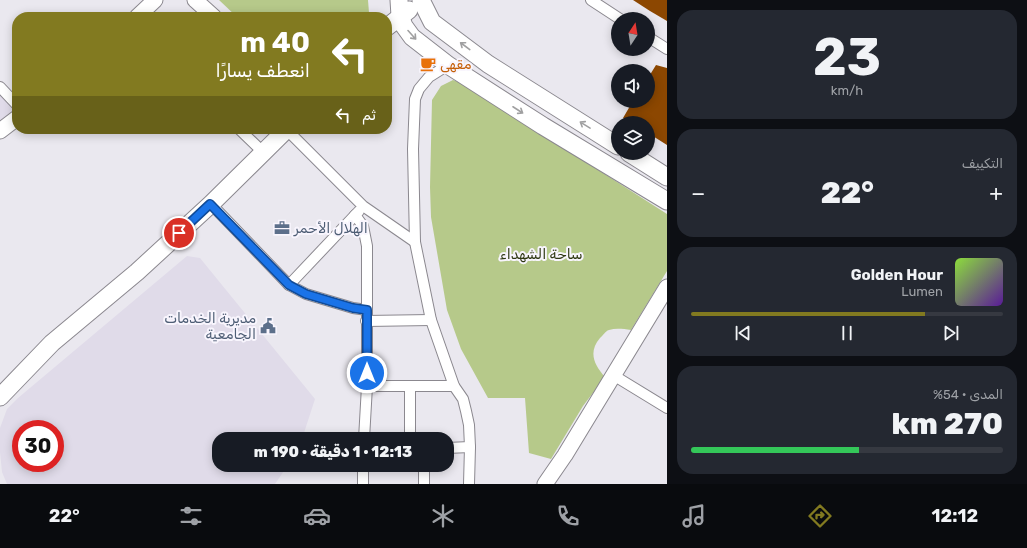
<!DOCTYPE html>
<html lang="ar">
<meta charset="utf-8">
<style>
body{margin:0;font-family:Rubik,"Noto Sans Arabic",sans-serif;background:#242831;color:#f1f3f6;direction:rtl;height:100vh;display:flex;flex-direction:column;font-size:15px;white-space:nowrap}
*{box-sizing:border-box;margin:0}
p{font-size:13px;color:#9ea1a6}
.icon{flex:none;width:22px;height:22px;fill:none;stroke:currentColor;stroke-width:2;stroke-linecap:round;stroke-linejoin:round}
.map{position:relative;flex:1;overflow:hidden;direction:ltr}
.side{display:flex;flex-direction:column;gap:10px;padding:10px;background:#0d0f14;width:360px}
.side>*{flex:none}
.hud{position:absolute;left:12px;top:12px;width:380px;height:122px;border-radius:16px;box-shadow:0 2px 10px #0003;direction:rtl;background:#827a20;color:#fff;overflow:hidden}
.needle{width:26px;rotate:12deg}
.tools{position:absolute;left:611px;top:12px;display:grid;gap:8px}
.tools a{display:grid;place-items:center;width:44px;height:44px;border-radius:50%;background:#171b24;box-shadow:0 2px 10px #0003;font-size:20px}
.speed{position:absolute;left:12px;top:420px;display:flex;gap:8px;font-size:20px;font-weight:700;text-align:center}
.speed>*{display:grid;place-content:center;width:52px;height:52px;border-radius:50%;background:#171b24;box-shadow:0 2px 10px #0003;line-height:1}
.speed .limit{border:6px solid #d22;background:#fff;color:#111}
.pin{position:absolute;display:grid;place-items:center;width:34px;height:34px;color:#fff;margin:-17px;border:2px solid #fff;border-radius:50%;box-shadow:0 1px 4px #0007}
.me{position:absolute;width:44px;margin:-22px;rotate:0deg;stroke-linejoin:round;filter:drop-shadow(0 0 3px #0008)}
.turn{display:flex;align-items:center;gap:14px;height:84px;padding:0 16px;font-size:18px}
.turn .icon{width:52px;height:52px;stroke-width:2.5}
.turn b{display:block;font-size:28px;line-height:34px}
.then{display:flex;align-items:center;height:38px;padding:0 16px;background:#0003;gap:8px;font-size:15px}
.big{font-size:30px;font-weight:800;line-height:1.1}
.side .card{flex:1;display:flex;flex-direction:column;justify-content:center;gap:6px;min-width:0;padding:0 14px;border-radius:16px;background:#242831}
.side .dial{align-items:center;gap:0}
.dial b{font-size:52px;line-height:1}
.song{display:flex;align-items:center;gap:12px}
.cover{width:48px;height:48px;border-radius:6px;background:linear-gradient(135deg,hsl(90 70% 55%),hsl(270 70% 35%))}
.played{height:4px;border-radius:2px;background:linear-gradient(90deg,#827a20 75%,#363941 75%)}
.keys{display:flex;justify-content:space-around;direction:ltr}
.heat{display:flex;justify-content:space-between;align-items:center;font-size:22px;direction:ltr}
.charge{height:6px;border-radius:3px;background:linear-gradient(90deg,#34c759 54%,#363941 0)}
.trip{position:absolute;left:212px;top:432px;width:242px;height:40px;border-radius:16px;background:#171b24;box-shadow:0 2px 10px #0003;font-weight:800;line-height:40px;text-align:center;direction:rtl}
.tab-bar{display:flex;height:64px;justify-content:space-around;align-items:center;background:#090b0e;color:#9ea1a6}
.tab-bar .icon{width:28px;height:28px}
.tab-bar .active{color:#827a20}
.tab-bar b{font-size:18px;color:#f1f3f6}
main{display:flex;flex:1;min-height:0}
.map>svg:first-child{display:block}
.built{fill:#e0dbe9;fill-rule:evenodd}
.garden{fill:#b6c98a}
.building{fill:#8c4701}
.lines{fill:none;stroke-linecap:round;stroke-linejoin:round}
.street-casing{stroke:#8b888f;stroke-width:12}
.secondary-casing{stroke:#8b888f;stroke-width:17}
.primary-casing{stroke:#8b888f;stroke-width:19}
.street{stroke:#fff;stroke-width:10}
.secondary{stroke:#fff;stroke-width:15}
.primary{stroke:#fff;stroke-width:17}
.oneway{stroke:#a0a0a1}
.route-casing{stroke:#114b97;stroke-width:10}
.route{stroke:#1a73e8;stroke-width:7}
.labels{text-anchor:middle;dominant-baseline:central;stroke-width:4;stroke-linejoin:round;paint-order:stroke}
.food-label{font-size:14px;fill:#c56008;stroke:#f8f5fd;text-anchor:start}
.service-label{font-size:14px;fill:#4e5e75;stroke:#f8f5fd;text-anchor:start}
.park-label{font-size:14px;fill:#2f3813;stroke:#f8f5fd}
</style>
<main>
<section class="side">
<div class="card dial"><b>23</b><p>km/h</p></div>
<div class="card"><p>التكييف</p>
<div class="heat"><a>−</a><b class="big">22°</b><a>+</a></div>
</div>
<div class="card">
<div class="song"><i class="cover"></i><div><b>Golden Hour</b><p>Lumen</p></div></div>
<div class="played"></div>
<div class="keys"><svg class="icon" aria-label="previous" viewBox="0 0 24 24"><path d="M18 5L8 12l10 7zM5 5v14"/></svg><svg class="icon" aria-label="pause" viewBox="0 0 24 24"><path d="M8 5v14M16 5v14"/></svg><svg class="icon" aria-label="next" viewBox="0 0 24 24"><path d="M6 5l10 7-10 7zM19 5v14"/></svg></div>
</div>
<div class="card"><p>المدى · 54%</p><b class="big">270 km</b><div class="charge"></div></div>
</section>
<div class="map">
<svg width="667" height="484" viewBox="0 0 667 484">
<rect width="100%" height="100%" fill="#eae8ef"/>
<g class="built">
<path d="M0,92L17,110V111L0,125Z"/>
<path d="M187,256L200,258L315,399L302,439H219V465H288L275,484H7L2,472L0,452V428L7,409L18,398ZM21,429H55V463H21Z"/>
</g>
<g class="garden">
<path d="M219,0H368L369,13L365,17H237Z"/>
<path d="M453,80L472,87L528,125L667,214V271L631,330C623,329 616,328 609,330C605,331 603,336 600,338C588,352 594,365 605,377L583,406L551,459L529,453L525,398H488L461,349L447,310L431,217L430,187L432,100L441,86Z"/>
</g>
<g class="building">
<path d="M633,0H667V21L650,11Z"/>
<path d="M656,65L667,68V145L648,133V123H631L623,118L633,101H648V78Z"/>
</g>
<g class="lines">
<defs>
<g id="street">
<path d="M591,0L620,19"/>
<path d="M648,37L667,49"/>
<path d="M448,65L429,77L419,89L415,99L413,149L415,242L431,320L454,386L463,399L466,411L469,425L470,447L469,484"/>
<path d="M0,87L17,105"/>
<path d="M239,129L264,153"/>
<path d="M287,130L363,206L415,242"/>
<path d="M211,204L289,285L306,294L353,308L367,310"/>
<path d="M355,215L363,226L367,246V386L364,439"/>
<path d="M289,285L359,211"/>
<path d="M366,321L431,320"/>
<path d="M613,375L667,408"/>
<path d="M367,386H454"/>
<path d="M410,439V387"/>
<path d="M447,448L470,447"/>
<path d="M424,465V484"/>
<path d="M363,484V465"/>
</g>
<g id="secondary">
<path d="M195,0L214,17"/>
<path d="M137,17L155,0"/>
<path d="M0,131L17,118"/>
<path d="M545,484L565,455L667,287"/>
</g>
<g id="primary">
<path d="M399,0L400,16L404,26L412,37L448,65L543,126L667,201"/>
<path d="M421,0L432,22L488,64L618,146"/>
<path d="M387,27L409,10"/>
<path d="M629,153L667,177"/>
<path d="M0,397L52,343L137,272L211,204L287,129"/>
</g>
</defs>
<use href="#street" class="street-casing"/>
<use href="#secondary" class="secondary-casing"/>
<use href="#primary" class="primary-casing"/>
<use href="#street" class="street"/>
<use href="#secondary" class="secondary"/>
<use href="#primary" class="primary"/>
</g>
<defs><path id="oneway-shaft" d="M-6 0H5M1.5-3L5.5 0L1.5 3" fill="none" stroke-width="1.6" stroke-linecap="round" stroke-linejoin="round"/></defs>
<g class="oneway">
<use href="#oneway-shaft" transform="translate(412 35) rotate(48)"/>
<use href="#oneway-shaft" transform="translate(465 46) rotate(-143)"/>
<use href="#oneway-shaft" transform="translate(518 110) rotate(33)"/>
<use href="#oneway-shaft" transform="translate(585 125) rotate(-148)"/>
</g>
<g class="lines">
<defs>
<path id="route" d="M179,233L210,204L289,285L306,294L353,308L367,310V373"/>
</defs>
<use href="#route" class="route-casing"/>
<use href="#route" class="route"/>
</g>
<defs>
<symbol id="cafe-bare" viewBox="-9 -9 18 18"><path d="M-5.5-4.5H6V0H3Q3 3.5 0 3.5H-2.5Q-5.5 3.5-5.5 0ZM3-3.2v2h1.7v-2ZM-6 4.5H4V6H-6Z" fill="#e8710a" stroke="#f8f5fd" stroke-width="2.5" paint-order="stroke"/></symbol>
<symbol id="office-bare" viewBox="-9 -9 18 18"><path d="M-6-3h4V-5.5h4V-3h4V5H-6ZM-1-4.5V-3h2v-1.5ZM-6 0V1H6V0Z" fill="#5c6f8a" stroke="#f8f5fd" stroke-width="2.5" paint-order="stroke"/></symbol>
<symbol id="civic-bare" viewBox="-9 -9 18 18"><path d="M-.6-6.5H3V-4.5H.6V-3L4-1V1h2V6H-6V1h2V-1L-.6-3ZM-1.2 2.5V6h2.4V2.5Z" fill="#5c6f8a" stroke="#f8f5fd" stroke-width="2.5" paint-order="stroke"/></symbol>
</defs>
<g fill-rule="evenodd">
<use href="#cafe-bare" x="417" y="53" width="22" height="22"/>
<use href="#office-bare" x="271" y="217" width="22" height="22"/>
<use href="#civic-bare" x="257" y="315" width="22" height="22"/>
</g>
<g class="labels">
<g class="food-label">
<text x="440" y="64">مقهى</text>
</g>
<g class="service-label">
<text x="294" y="228">الهلال الأحمر</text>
<text x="256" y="318" text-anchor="end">مديرية الخدمات<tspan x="256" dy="16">الجامعية</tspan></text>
</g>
<g class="park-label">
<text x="541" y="254">ساحة الشهداء</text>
</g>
</g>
</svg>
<div class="tools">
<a><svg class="needle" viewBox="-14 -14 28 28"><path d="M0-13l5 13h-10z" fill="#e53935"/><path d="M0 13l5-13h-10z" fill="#9ea1a6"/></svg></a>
<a><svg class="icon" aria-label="sound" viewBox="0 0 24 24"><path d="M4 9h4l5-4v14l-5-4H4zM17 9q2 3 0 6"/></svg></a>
<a><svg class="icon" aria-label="layers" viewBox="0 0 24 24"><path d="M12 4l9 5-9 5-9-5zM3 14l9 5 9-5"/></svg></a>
</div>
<div class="speed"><div class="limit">30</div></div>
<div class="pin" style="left:179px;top:233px;background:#d93025"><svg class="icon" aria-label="arrive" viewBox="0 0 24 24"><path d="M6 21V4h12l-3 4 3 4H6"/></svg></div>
<svg class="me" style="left:367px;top:373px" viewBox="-20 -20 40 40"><circle r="17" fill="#1a73e8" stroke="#fff" stroke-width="3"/><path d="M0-11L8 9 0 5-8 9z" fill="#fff"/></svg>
<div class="trip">12:13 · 1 دقيقة · 190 m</div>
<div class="hud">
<div class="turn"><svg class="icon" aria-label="left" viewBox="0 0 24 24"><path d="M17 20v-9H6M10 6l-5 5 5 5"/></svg><div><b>40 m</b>انعطف يسارًا</div></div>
<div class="then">ثم<svg class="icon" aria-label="left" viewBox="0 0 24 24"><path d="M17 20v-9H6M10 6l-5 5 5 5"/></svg></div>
</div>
</div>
</main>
<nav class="tab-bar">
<b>12:12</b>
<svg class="icon active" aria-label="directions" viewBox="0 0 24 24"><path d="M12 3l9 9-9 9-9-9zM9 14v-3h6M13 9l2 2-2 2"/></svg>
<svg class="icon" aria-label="music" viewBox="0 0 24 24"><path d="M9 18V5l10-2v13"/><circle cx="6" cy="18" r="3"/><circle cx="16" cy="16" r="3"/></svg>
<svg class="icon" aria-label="phone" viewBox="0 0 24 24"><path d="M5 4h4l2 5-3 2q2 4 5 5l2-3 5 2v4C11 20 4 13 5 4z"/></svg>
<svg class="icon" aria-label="climate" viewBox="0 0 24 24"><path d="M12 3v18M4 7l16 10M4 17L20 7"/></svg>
<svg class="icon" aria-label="car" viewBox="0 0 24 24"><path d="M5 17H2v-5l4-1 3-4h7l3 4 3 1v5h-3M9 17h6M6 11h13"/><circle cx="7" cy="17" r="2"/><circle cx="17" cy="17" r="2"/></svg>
<svg class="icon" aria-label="filters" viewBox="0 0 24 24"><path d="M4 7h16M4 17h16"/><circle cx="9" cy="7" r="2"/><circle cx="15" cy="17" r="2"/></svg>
<b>22°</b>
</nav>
